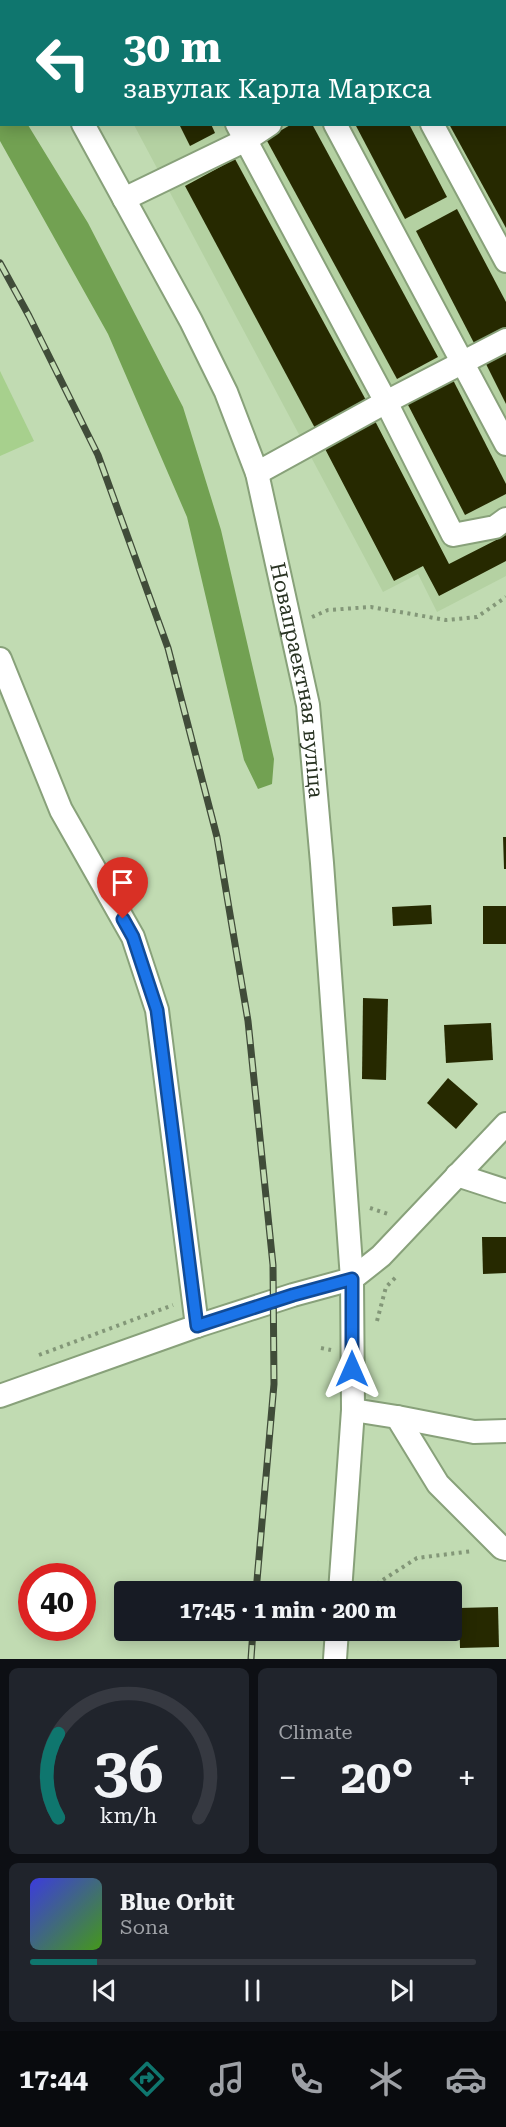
<!DOCTYPE html>
<meta charset="utf-8">
<style>
body{margin:0;font-family:"Roboto Serif",serif;background:#20242c;color:#f1f3f6;height:100vh;display:flex;flex-direction:column;font-size:22px;white-space:nowrap}
*{box-sizing:border-box;margin:0}
p{font-size:20px;color:#9ea1a6}
.icon{flex:none;width:33px;height:33px;fill:none;stroke:currentColor;stroke-width:2;stroke-linecap:round;stroke-linejoin:round}
.map{position:relative;height:1659px;overflow:hidden}
.drawer{display:flex;flex-direction:column;gap:9px;padding:9px;background:#0d0f14;flex:1}
.drawer>*{flex:none}
.guide{position:absolute;left:0px;top:0px;width:507px;height:126px;box-shadow:0 3px 15px #0003;background:#0f766e;color:#fff;overflow:hidden}
.speed{position:absolute;left:18px;top:1563px;display:flex;gap:12px;font-size:30px;font-weight:700;text-align:center}
.speed>*{display:grid;place-content:center;width:78px;height:78px;border-radius:50%;background:#171b24;box-shadow:0 3px 15px #0003;line-height:1}
.speed .limit{border:9px solid #d22;background:#fff;color:#111}
.pin{position:absolute;display:grid;place-items:center;width:51px;height:51px;color:#fff;margin:-62px -26px;border-radius:50% 50% 50% 0;rotate:-45deg;box-shadow:0 0 6px #0007}
.pin .icon{rotate:45deg}
.me{position:absolute;width:66px;margin:-33px;rotate:0deg;stroke-linejoin:round;filter:drop-shadow(0 0 4px #0008)}
.turn{display:flex;align-items:center;gap:21px;height:126px;padding:0 24px;font-size:27px}
.turn .icon{width:78px;height:78px;stroke-width:2.5}
.turn b{display:block;font-size:42px;line-height:51px}
.big{font-size:45px;font-weight:700;line-height:1.1}
.drawer .card{flex:1;display:flex;flex-direction:column;justify-content:center;gap:9px;min-width:0;padding:0 21px;border-radius:9px;background:#20242c}
.drawer .dial{align-items:center;gap:0}
.dial svg{height:156px;overflow:visible;fill:none;stroke:#363941;stroke-width:7;stroke-linecap:round;text-anchor:middle}
.dial text{fill:#f1f3f6;stroke:none}
.song{display:flex;align-items:center;gap:18px}
.cover{width:72px;height:72px;border-radius:9px;background:linear-gradient(135deg,hsl(240 70% 55%),hsl(100 70% 35%))}
.played{height:6px;border-radius:3px;background:linear-gradient(90deg,#0f766e 15%,#363941 15%)}
.keys{display:flex;justify-content:space-around;direction:ltr}
.heat{display:flex;justify-content:space-between;align-items:center;font-size:33px;direction:ltr}
.drawer .tiles{flex:1;display:grid;gap:9px;grid-template-columns:1fr 1fr}
.card:last-child{grid-column:span 2}
.trip{position:absolute;left:114px;top:1581px;width:348px;height:60px;border-radius:6px;background:#171b24;box-shadow:0 3px 15px #0003;font-weight:700;line-height:60px;text-align:center}
.menu{display:flex;height:96px;justify-content:space-around;align-items:center;background:#090b0e;color:#9ea1a6}
.menu .icon{width:42px;height:42px}
.menu .selected{color:#0f766e}
.menu b{font-size:27px;color:#f1f3f6}
.map>svg:first-child{display:block}
.built{fill:#b4d1a2}
.green{fill:#a7d08d}
.forest{fill:#72a152}
.building{fill:#262900}
.lines{fill:none;stroke-linecap:round;stroke-linejoin:round}
.minor-casing{stroke:#88a17a;stroke-width:26}
.path{stroke:#839778;stroke-width:4;stroke-dasharray:3 4.5;stroke-linecap:butt}
.minor{stroke:#fff;stroke-width:22}
.rail-casing{stroke:#404c39;stroke-width:7}
.rail{stroke:#c1dbb2;stroke-width:4.5;stroke-dasharray:14;stroke-linecap:butt}
.route-casing{stroke:#114b97;stroke-width:15}
.route{stroke:#1a73e8;stroke-width:10}
.labels{text-anchor:middle;dominant-baseline:central;stroke-width:6;stroke-linejoin:round;paint-order:stroke}
.street-label{font-size:21px;fill:#293323;stroke:#c1dbb2}
</style>
<div class="map">
<svg width="506" height="1659" viewBox="0 0 506 1659">
<rect width="100%" height="100%" fill="#c1dbb2"/>
<path class="built" d="M102,0H506V576L437,612L418,574L383,592L134,125L506,124V2Z"/>
<path class="green" d="M0,371L34,441L0,456Z"/>
<path class="forest" d="M0,78L2,124L28,125L88,223L183,407L221,530L274,759L272,784L258,789L244,760L187,517L108,334L0,141Z"/>
<g class="building">
<path d="M179,124H211L215,133L190,146Z"/>
<path d="M292,124H312L438,357L397,379L266,139Z"/>
<path d="M355,124H409L447,197L405,219Z"/>
<path d="M449,124H506V228Z"/>
<path d="M235,159L367,402L316,430L185,186Z"/>
<path d="M457,209L506,302V327L474,343L416,231Z"/>
<path d="M506,354V404L486,364Z"/>
<path d="M452,378L506,484V494L465,515L406,401Z"/>
<path d="M374,419L449,564L506,535V561L439,596L423,566L394,581L323,445Z"/>
<path d="M503,837H506V869H504Z"/>
<path d="M431,905L432,924L393,926L392,907Z"/>
<rect x="483" y="906" width="23" height="38"/>
<path d="M363,998L388,999L386,1080L362,1079Z"/>
<path d="M491,1023L493,1060L446,1063L444,1025Z"/>
<path d="M448,1078L478,1104L456,1129L427,1103Z"/>
<path d="M482,1237H506V1273L483,1274Z"/>
<path d="M498,1607L499,1647L460,1648L459,1608Z"/>
</g>
<g class="lines">
<defs>
<g id="minor">
<path d="M7,0L8,2"/>
<path d="M266,0L267,2"/>
<path d="M362,0L363,2"/>
<path d="M473,2L476,0"/>
<path id="s1" d="M83,124L191,321L226,392L257,473L308,705L322,863L352,1279L353,1410L340,1592"/>
<path d="M237,124L386,402L453,535L495,527L506,519"/>
<path d="M335,124L506,444"/>
<path d="M432,124L506,261"/>
<path d="M124,199L246,140L270,124"/>
<path d="M257,473L386,402L506,340"/>
<path d="M0,659L61,810L133,937L157,1010L197,1326"/>
<path d="M457,1175L506,1191"/>
<path d="M0,1396L197,1326L293,1295L352,1279L381,1256L506,1124"/>
<path d="M353,1410L397,1417L438,1484L502,1548L506,1549"/>
<path d="M397,1417L474,1432L506,1431"/>
<path d="M335,1659L337,1630"/>
</g>
</defs>
<use href="#minor" class="minor-casing"/>
<g class="path">
<path d="M36,0L37,2"/>
<path d="M312,617L328,610L371,607L446,620L477,617L506,597"/>
<path d="M370,1208L388,1214"/>
<path d="M377,1321L386,1287L398,1275"/>
<path d="M321,1348L331,1350"/>
<path d="M39,1355L173,1305"/>
<path d="M364,1592L417,1558L473,1551"/>
</g>
<use href="#minor" class="minor"/>
<defs>
<g id="rail">
<path d="M0,263L29,316L98,455L168,648L217,837L248,1021L273,1265L274,1384L256,1592"/>
<path d="M251,1659L253,1630"/>
</g>
</defs>
<use href="#rail" class="rail-casing"/>
<use href="#rail" class="rail"/>
</g>
<g class="lines">
<defs>
<path id="route" d="M123,919L133,937L157,1010L197,1326L293,1295L352,1279V1369"/>
</defs>
<use href="#route" class="route-casing"/>
<use href="#route" class="route"/>
</g>
<g class="labels">
<g class="street-label">
<text stroke="none"><textPath href="#s1" startOffset="602">Новапраектная вуліца</textPath></text>
</g>
</g>
</svg>
<div class="speed"><div class="limit">40</div></div>
<div class="pin" style="left:123px;top:919px;background:#d93025"><svg class="icon" aria-label="arrive" viewBox="0 0 24 24"><path d="M6 21V4h12l-3 4 3 4H6"/></svg></div>
<svg class="me" style="left:352px;top:1369px" viewBox="-20 -20 40 40"><path d="M0-17L14 15 0 8-14 15z" fill="#1a73e8" stroke="#fff" stroke-width="4"/></svg>
<div class="trip">17:45 · 1 min · 200 m</div>
<div class="guide">
<div class="turn"><svg class="icon" aria-label="left" viewBox="0 0 24 24"><path d="M17 20v-9H6M10 6l-5 5 5 5"/></svg><div><b>30 m</b>завулак Карла Маркса</div></div>
</div>
</div>
<section class="drawer">
<div class="tiles">
<div class="card dial"><svg viewBox="0 0 100 80">
<path d="M14 69A42 42 0 1 1 86 69"/>
<path d="M14 69A42 42 0 0 1 14 26" stroke="#0f766e"/>
<text x="50" y="56" font-size="32" font-weight="700">36</text>
<text x="50" y="72" font-size="11">km/h</text>
</svg></div>
<div class="card"><p>Climate</p>
<div class="heat"><a>−</a><b class="big">20°</b><a>+</a></div>
</div>
<div class="card">
<div class="song"><i class="cover"></i><div><b>Blue Orbit</b><p>Sona</p></div></div>
<div class="played"></div>
<div class="keys"><svg class="icon" aria-label="previous" viewBox="0 0 24 24"><path d="M18 5L8 12l10 7zM5 5v14"/></svg><svg class="icon" aria-label="pause" viewBox="0 0 24 24"><path d="M8 5v14M16 5v14"/></svg><svg class="icon" aria-label="next" viewBox="0 0 24 24"><path d="M6 5l10 7-10 7zM19 5v14"/></svg></div>
</div>
</div>
</section>
<nav class="menu">
<b>17:44</b>
<svg class="icon selected" aria-label="directions" viewBox="0 0 24 24"><path d="M12 3l9 9-9 9-9-9zM9 14v-3h6M13 9l2 2-2 2"/></svg>
<svg class="icon" aria-label="music" viewBox="0 0 24 24"><path d="M9 18V5l10-2v13"/><circle cx="6" cy="18" r="3"/><circle cx="16" cy="16" r="3"/></svg>
<svg class="icon" aria-label="phone" viewBox="0 0 24 24"><path d="M5 4h4l2 5-3 2q2 4 5 5l2-3 5 2v4C11 20 4 13 5 4z"/></svg>
<svg class="icon" aria-label="climate" viewBox="0 0 24 24"><path d="M12 3v18M4 7l16 10M4 17L20 7"/></svg>
<svg class="icon" aria-label="car" viewBox="0 0 24 24"><path d="M5 17H2v-5l4-1 3-4h7l3 4 3 1v5h-3M9 17h6M6 11h13"/><circle cx="7" cy="17" r="2"/><circle cx="17" cy="17" r="2"/></svg>
</nav>
